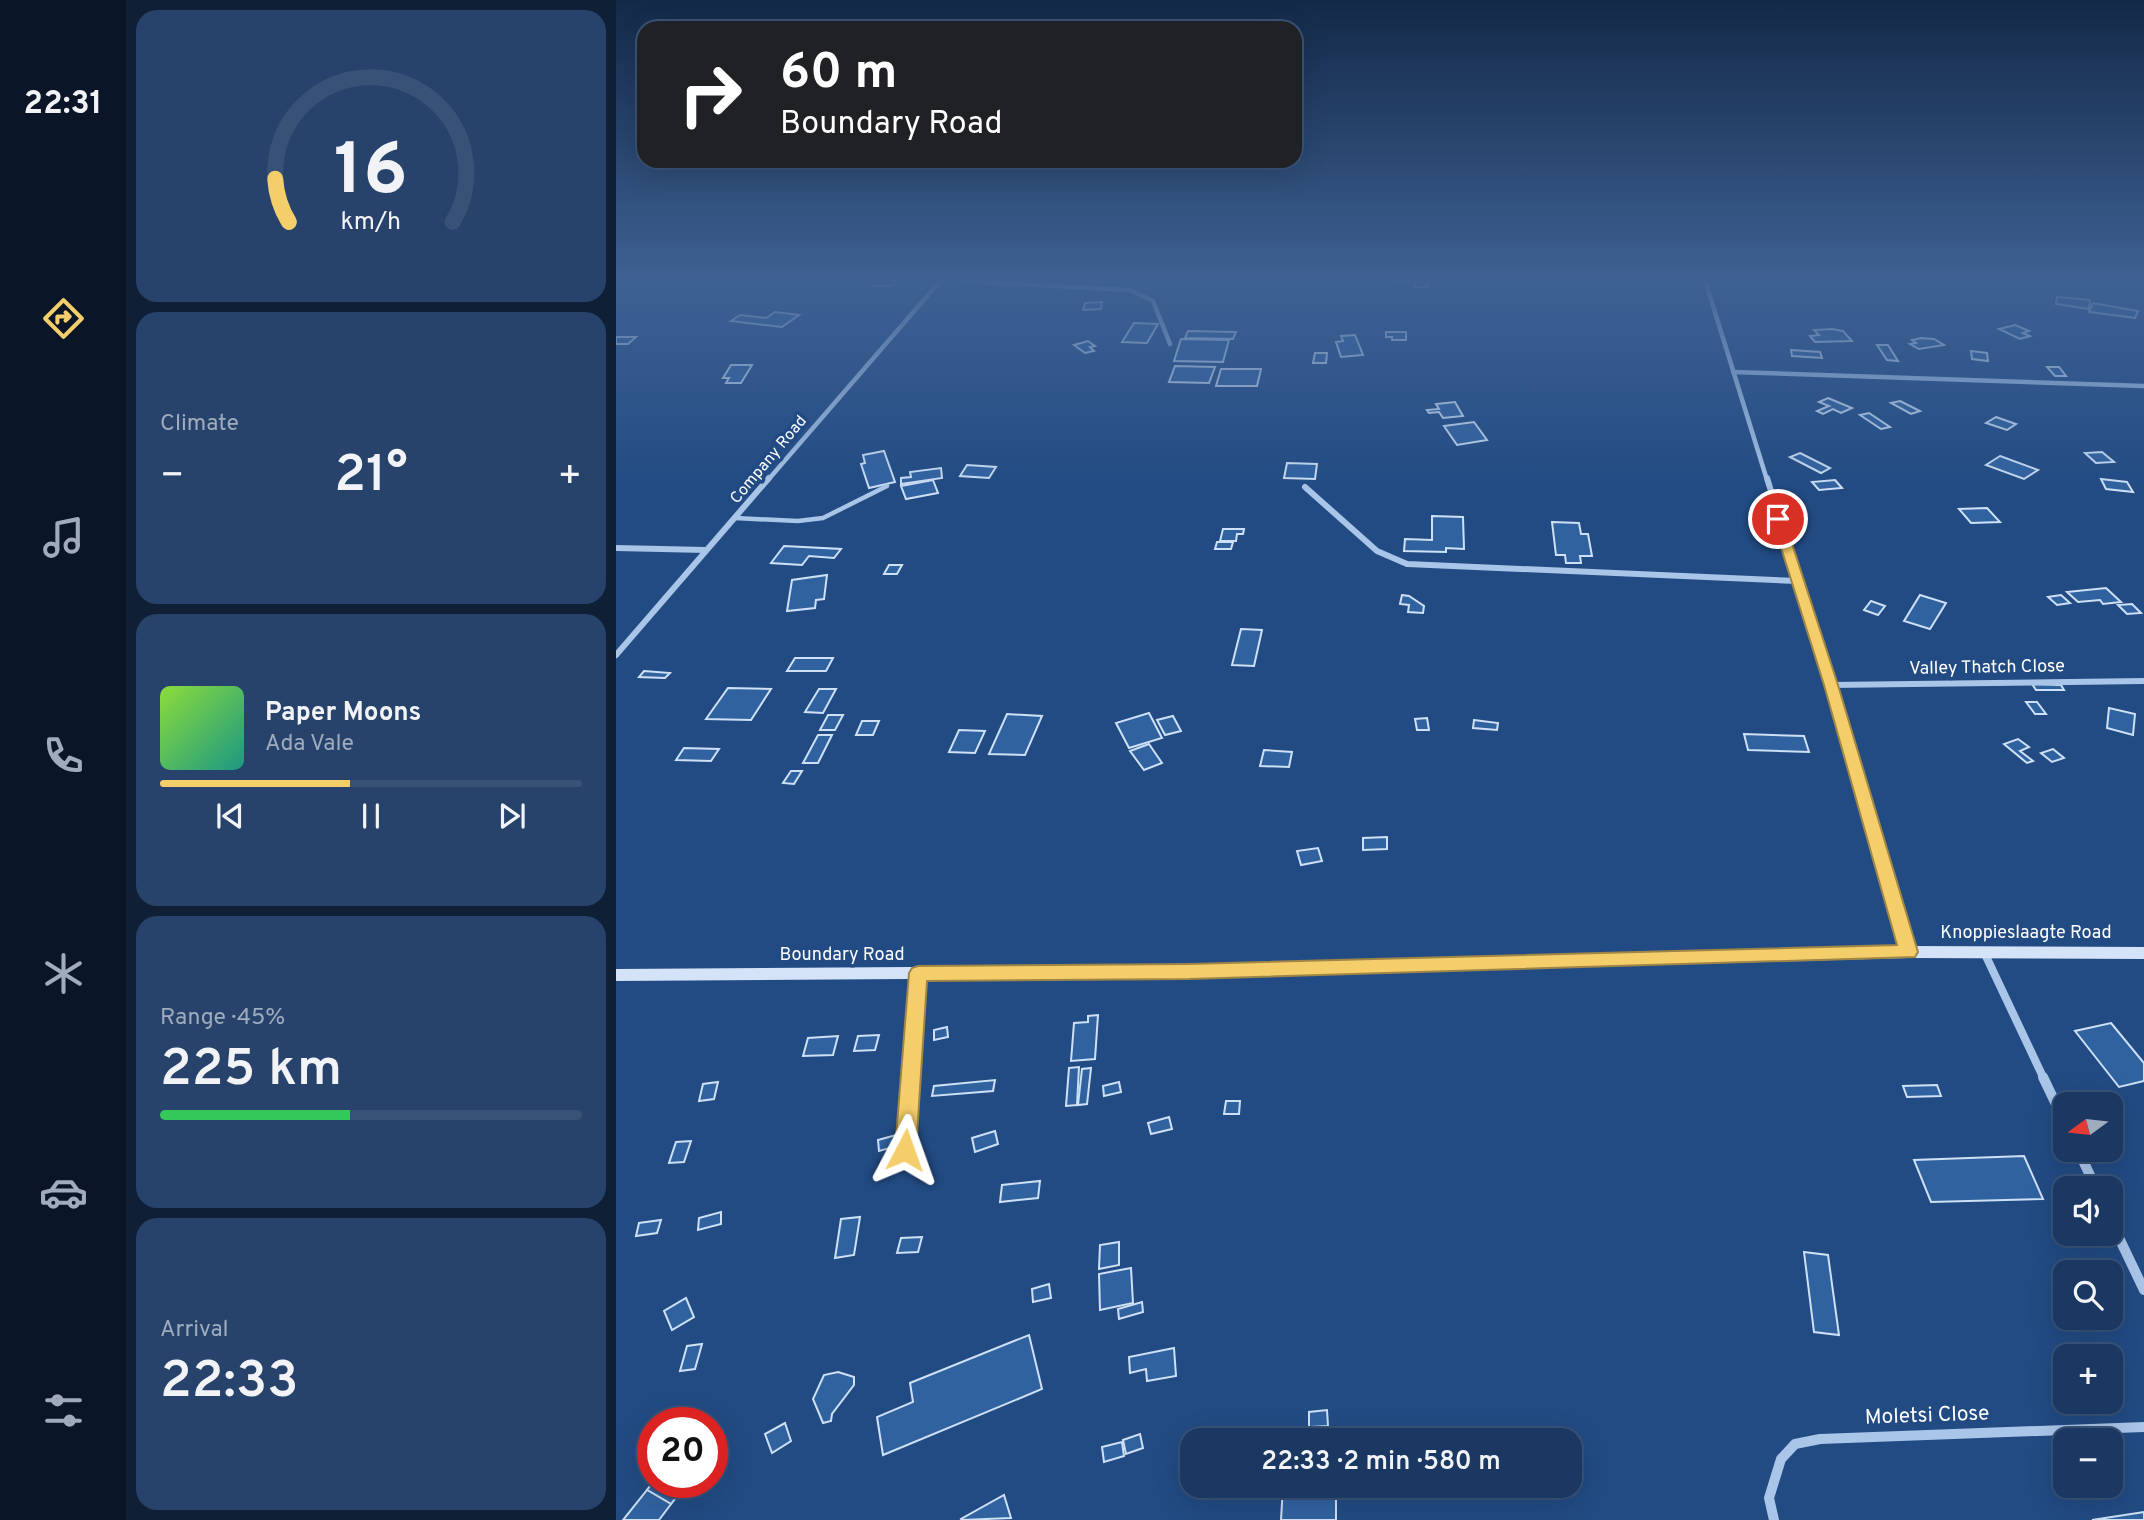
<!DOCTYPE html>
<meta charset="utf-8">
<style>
body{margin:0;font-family:Overpass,sans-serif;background:#27436b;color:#f1f3f6;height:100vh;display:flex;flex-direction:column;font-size:26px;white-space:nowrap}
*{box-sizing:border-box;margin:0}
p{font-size:23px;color:#9facbe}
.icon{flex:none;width:38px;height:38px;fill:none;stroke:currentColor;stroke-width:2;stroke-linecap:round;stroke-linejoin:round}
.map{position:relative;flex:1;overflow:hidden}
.drawer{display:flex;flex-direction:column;gap:10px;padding:10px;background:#0e1f36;width:490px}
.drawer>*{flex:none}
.top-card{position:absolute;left:21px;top:21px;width:665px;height:147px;border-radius:21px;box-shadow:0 7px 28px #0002,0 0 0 2px #385277;background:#202124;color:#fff;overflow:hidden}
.needle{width:46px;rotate:255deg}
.fabs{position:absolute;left:1437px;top:1092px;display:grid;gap:14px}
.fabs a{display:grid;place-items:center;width:70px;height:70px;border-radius:14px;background:#1a3862;box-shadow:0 7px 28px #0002,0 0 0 2px #385277;font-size:35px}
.speed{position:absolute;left:21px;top:1407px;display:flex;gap:14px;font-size:35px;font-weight:700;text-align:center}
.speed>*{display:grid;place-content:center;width:91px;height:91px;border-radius:50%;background:#1a3862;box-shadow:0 7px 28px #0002,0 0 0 2px #385277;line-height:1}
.speed .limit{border:10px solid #d22;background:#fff;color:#111}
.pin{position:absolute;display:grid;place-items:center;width:60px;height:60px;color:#fff;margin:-30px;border:4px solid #fff;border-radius:50%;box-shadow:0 2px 7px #0007}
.me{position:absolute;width:77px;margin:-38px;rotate:4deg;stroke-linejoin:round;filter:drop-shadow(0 0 5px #0008)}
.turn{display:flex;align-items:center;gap:24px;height:147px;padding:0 28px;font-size:32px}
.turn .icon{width:91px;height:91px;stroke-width:2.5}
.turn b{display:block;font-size:49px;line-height:60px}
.big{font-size:52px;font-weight:600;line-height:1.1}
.drawer .tile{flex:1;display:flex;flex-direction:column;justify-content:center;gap:10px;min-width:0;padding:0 24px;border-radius:21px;background:#27436b}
.drawer .dial{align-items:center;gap:0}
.dial svg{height:182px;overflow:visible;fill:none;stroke:#385277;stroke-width:7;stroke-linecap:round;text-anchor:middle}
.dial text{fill:#f1f3f6;stroke:none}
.song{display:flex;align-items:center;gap:21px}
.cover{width:84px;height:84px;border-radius:10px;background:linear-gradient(135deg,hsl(90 70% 55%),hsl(170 70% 35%))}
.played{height:7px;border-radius:4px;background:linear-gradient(90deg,#f4ce6b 45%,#385277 45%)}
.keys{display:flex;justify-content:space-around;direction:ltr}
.heat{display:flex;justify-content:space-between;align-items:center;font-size:38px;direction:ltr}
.charge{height:10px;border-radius:5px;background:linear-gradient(90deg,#34c759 45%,#385277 0)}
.trip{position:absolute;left:564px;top:1428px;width:402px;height:70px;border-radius:21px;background:#1a3862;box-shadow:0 7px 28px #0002,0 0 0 2px #385277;font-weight:600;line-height:70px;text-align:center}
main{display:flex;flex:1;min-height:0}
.tab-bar{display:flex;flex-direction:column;width:126px;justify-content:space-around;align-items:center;background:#0a1627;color:#9facbe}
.tab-bar .icon{width:49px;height:49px}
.tab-bar .on{color:#f4ce6b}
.tab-bar b{font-size:32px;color:#f1f3f6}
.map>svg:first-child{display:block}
.building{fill:#3162a0;stroke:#cde0f6;stroke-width:2}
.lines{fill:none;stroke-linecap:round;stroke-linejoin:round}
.lane-far2{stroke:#a9c5e8;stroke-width:4.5}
.lane-far1{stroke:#a9c5e8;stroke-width:6}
.lane{stroke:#a9c5e8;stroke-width:8}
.street-far3{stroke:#a9c5e8;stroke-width:4.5}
.street-far2{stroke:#a9c5e8;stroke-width:6}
.street-far1{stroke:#a9c5e8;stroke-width:8}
.street{stroke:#a9c5e8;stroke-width:10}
.secondary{fill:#d4e3f7;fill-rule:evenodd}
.route{fill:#f4ce6b;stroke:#9f8646;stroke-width:2}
.labels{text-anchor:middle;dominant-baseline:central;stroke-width:7;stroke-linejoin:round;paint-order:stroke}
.far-street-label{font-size:16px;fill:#fff;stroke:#224b83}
.street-label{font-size:18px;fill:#fff;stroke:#224b83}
.near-street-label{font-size:21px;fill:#fff;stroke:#224b83}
</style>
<main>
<nav class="tab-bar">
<b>22:31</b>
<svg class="icon on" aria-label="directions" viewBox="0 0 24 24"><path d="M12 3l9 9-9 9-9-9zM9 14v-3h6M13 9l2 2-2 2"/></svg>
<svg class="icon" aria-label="music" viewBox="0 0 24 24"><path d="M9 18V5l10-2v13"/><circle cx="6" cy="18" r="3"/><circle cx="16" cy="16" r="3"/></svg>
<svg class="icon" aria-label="phone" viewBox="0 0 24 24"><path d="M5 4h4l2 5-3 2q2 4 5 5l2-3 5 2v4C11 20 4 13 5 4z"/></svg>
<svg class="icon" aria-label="climate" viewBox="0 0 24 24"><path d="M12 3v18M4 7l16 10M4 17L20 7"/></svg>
<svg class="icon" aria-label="car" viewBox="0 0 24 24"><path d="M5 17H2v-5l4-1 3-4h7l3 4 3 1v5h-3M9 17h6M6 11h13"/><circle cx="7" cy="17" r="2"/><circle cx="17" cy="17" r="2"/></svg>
<svg class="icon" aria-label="filters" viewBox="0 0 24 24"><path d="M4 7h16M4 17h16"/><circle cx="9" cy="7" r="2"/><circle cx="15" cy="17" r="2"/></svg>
</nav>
<section class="drawer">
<div class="tile dial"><svg viewBox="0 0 100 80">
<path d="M14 69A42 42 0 1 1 86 69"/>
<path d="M14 69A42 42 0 0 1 8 50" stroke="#f4ce6b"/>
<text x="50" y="56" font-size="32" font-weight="700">16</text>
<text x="50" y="72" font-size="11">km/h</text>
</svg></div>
<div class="tile"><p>Climate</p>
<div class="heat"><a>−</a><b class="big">21°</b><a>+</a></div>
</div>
<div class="tile">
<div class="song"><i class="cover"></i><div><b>Paper Moons</b><p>Ada Vale</p></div></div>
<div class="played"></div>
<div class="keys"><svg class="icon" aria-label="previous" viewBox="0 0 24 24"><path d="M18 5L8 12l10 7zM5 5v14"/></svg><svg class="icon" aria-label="pause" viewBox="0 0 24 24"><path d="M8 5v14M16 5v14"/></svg><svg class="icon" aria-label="next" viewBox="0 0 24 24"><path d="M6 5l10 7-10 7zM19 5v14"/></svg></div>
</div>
<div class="tile"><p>Range · 45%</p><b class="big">225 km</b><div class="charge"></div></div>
<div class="tile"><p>Arrival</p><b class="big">22:33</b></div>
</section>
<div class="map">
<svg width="1528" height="1520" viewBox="0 0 1528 1520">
<rect width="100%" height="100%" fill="#224b83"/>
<g class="building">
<path d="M263,280H282L276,286H257Z"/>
<path d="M774,280H813L812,287H799L800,283L773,282Z"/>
<path d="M1441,297L1474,300L1473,309L1440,304Z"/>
<path d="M486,302L485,309L467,310L469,303Z"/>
<path d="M1477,303L1522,311L1519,318L1473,312Z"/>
<path d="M159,312L183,315L166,327L115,321L124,315L150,318Z"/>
<path d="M518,323L542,324L531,343L506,342Z"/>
<path d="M1399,325L1413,331L1407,333L1414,336L1404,339L1383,329Z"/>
<path d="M1216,329L1227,331L1236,341L1199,342L1194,336L1203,335L1198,330Z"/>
<path d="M572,331L620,332L617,339L569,338Z"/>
<path d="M770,332H790V340H776V337H770Z"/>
<path d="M739,335L747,355L725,357L720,342L727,341L725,336Z"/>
<path d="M0,337H20L12,344H0Z"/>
<path d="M1305,338L1318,339L1328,345L1303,349L1294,344L1300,343L1296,340Z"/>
<path d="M565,339L613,340L607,362L558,361Z"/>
<path d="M472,341L479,346L474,347L478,351L469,353L458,345Z"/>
<path d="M1261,345H1272L1282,361L1271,360Z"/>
<path d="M1175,350L1204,352L1206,358L1176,356Z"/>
<path d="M1355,351L1371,353L1372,361L1356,359Z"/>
<path d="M699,353H711L710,363H697Z"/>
<path d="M115,365H136L125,383H110L113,378H107Z"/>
<path d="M559,366L599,367L593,383L553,382Z"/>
<path d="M1431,367H1443L1450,376H1439Z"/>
<path d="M605,369H645L641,386H600Z"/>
<path d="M1212,398L1236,408L1225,413L1217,409L1207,414L1201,411L1213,406L1203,402Z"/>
<path d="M1284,401L1304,411L1295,414L1275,403Z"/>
<path d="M839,402L847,416L827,418L823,412L813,413L811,410L823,409L820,404Z"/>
<path d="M1253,413L1274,427L1265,429L1244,415Z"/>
<path d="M1380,417L1400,424L1391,430L1370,423Z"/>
<path d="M858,422L871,440L841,445L828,426Z"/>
<path d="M268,451L279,482L253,488L245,464L249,463L247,455Z"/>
<path d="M1486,452L1498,462L1480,463L1469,453Z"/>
<path d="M1184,453L1214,468L1205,473L1174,457Z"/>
<path d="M1384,456L1422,470L1408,479L1370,465Z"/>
<path d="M671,463L701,464L699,479L668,478Z"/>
<path d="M351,465L380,467L373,478L344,476Z"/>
<path d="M325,468L326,478L285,484V478L295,477L294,472Z"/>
<path d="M1485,479L1511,482L1517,492L1490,489Z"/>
<path d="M317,480L322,493L290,499L285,486Z"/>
<path d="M1219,480L1226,488L1203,490L1196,482Z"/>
<path d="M1371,508L1384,522L1355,523L1343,509Z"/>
<path d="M816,516L847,517L848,549L830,548V552L788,551L789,539L816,540Z"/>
<path d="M936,522L963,523L965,534H972L976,556H964L965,563H950L949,555H940Z"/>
<path d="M607,529H628L627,534H621L620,541H604Z"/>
<path d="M601,542H617L615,549H599Z"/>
<path d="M168,546L225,549L218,558L193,556L186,565L155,563Z"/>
<path d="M273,565H286L281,574H268Z"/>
<path d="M211,575L208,599L200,600L199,608L171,611L176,580Z"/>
<path d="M1490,588L1505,602L1487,604L1484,600L1462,602L1451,592Z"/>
<path d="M786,595L793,596L808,606L807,613L792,612L793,605L784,604Z"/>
<path d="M1304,595L1330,603L1314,629L1288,621Z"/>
<path d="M1445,595L1454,603L1441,605L1432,597Z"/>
<path d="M1255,601L1269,606L1262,615L1248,610Z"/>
<path d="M1516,604L1525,613L1511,614L1502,605Z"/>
<path d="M625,629L646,630L638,666L616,665Z"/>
<path d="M179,658H217L210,671H171Z"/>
<path d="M28,671L54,673L49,678L23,677Z"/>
<path d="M1416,684L1445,685L1448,690H1420Z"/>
<path d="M112,688L155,689L135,720L90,719Z"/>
<path d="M203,689H220L207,713L189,712Z"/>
<path d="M1410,702H1421L1430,714H1419Z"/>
<path d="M1493,708L1519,714L1517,735L1491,728Z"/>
<path d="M533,713L546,738L513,748L500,723Z"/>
<path d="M391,714L426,716L409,755L373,754Z"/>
<path d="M212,715H227L219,730H204Z"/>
<path d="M557,716L565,731L549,735L541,720Z"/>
<path d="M811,718L813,730H801L799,719Z"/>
<path d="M858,720L882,723L881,730L857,728Z"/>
<path d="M246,721H263L257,735H240Z"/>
<path d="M343,730L369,731L359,753L333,752Z"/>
<path d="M1128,734L1188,736L1193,752L1132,750Z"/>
<path d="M202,735H216L202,763H187Z"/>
<path d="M1402,739L1413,747L1404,751L1417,761L1411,763L1388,744Z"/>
<path d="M533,744L546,763L528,770L514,751Z"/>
<path d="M68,748L103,749L95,761L60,760Z"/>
<path d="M1437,749L1448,758L1436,762L1425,753Z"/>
<path d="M648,750L676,752L673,767L644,766Z"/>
<path d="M175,771H186L178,784L167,783Z"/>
<path d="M771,837V849L747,850V838Z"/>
<path d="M702,848L706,861L685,865L681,851Z"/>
<path d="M482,1015L479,1059L455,1061L458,1023L472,1022V1016Z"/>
<path d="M1495,1023L1528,1063V1081L1503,1087L1459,1031Z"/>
<path d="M331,1027L332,1037L318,1040V1030Z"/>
<path d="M263,1035L259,1050L238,1051L242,1036Z"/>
<path d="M222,1036L217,1055L187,1056L192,1038Z"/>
<path d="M463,1067L461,1105L450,1106L453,1068Z"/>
<path d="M475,1068L471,1104L462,1105L466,1069Z"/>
<path d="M379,1080L377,1091L316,1096L318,1086Z"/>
<path d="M102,1082L98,1099L83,1101L87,1084Z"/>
<path d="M503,1082L505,1092L488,1096L487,1086Z"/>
<path d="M1321,1085L1325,1096L1291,1097L1287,1086Z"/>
<path d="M610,1101H624L623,1114H608Z"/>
<path d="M553,1117L556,1129L535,1134L532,1123Z"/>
<path d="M379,1131L382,1144L359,1152L356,1138Z"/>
<path d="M280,1135L281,1146L263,1151L262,1140Z"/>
<path d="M75,1141L68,1162L53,1163L60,1142Z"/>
<path d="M1408,1156L1427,1199L1315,1202L1298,1160Z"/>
<path d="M424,1181L422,1198L384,1202L386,1185Z"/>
<path d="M105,1212V1224L82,1230L83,1218Z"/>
<path d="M244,1217L238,1255L219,1258L225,1219Z"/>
<path d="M45,1220L41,1233L20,1236L23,1223Z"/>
<path d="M306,1237L302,1252L281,1253L285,1238Z"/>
<path d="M503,1242V1265L483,1269L484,1245Z"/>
<path d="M1188,1252L1212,1255L1223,1335L1198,1332Z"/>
<path d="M515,1268L517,1303L484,1310L483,1274Z"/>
<path d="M433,1284L435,1298L417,1302L416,1289Z"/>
<path d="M70,1298L78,1317L56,1330L48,1311Z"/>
<path d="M526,1302L527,1312L503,1319L502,1309Z"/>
<path d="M413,1335L426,1389L267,1455L261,1417L297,1402L294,1383Z"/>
<path d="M86,1344L79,1369L64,1371L71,1346Z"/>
<path d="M558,1348L560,1376L531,1381L530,1369L514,1373L513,1357Z"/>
<path d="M222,1372L238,1377V1385L216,1414L215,1421L207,1423L197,1399L208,1375Z"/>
<path d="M711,1410L712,1426L693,1427V1412Z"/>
<path d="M169,1423L175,1441L156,1453L149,1434Z"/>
<path d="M670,1429L760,1430V1440H669Z"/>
<path d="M524,1434L527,1448L510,1454L507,1440Z"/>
<path d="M506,1442L508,1456L488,1462L486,1447Z"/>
<path d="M37,1482H73L55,1504L31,1490Z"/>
<path d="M667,1486H760V1493L720,1492V1520H665Z"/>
<path d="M31,1490L55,1504L43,1520H7Z"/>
<path d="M388,1495L395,1518L346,1520L345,1519Z"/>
<path d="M1528,1512V1520H1476Z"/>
</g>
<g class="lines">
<path class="lane-far2" d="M119,518L182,521L207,518L271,486"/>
<path class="lane-far1" d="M294,1079L302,973"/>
<path class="lane" d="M289,1150L294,1077"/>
<g class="street-far3">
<path d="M331,280L514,290L537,301L554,344"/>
<path d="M1089,280L1151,480"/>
<path d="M1117,372L1528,386"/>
<path d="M152,480L325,280"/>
</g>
<g class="street-far2">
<path d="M1151,478L1231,740"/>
<path d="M689,487L761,551L791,564L1181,581"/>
<path d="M0,548L90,550"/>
<path d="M0,655L153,478"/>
<path d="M1215,685L1528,681"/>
</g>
<g class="street-far1">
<path d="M1230,738L1292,952"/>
<path d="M1368,952L1428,1079"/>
</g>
<g class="street">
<path d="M1427,1077L1449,1123"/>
<path d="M1462,1150L1480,1188"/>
<path d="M1494,1219L1528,1290"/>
<path d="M1158,1520L1153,1498L1165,1459L1179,1444L1204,1439L1528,1427"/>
</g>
<path class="secondary" d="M1292,946L1528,947V959L1292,958L573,977L0,981V969L573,965Z"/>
</g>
<linearGradient id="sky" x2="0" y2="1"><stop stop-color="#132948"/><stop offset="0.57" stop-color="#3e6193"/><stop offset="1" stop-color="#3e6193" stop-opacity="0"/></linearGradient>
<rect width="1528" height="492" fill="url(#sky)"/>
<path class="route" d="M1162,515L1168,519L1222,685L1302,952L1299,957L573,979L311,981L300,1150L297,1157L289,1160L282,1157L279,1150L293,973L296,968L302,966L573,964L1281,945L1208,685L1156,519Z"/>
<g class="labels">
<g class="far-street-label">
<text transform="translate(153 460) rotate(-50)">Company Road</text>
</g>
<g class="street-label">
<text transform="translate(1371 668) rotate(-1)">Valley Thatch Close</text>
<text x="1410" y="933">Knoppieslaagte Road</text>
<text x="226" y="955">Boundary Road</text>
</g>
<g class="near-street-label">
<text transform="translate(1311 1416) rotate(-2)">Moletsi Close</text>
</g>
</g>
</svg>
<div class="fabs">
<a><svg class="needle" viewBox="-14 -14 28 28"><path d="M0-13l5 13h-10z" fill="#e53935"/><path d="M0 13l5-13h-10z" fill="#9facbe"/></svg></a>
<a><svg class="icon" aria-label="sound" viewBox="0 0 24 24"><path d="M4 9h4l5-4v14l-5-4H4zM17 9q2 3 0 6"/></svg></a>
<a><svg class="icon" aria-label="search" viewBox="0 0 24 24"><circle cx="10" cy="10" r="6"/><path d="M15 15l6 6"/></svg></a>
<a>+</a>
<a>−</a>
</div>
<div class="speed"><div class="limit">20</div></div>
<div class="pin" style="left:1162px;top:519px;background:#d93025"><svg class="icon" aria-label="arrive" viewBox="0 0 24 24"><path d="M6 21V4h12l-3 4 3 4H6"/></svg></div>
<svg class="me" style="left:289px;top:1150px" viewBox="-20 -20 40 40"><path d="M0-17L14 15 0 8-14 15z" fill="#f4ce6b" stroke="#fff" stroke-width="4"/></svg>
<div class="trip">22:33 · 2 min · 580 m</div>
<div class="top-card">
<div class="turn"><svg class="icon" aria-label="right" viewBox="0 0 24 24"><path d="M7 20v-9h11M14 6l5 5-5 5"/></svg><div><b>60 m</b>Boundary Road</div></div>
</div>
</div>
</main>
